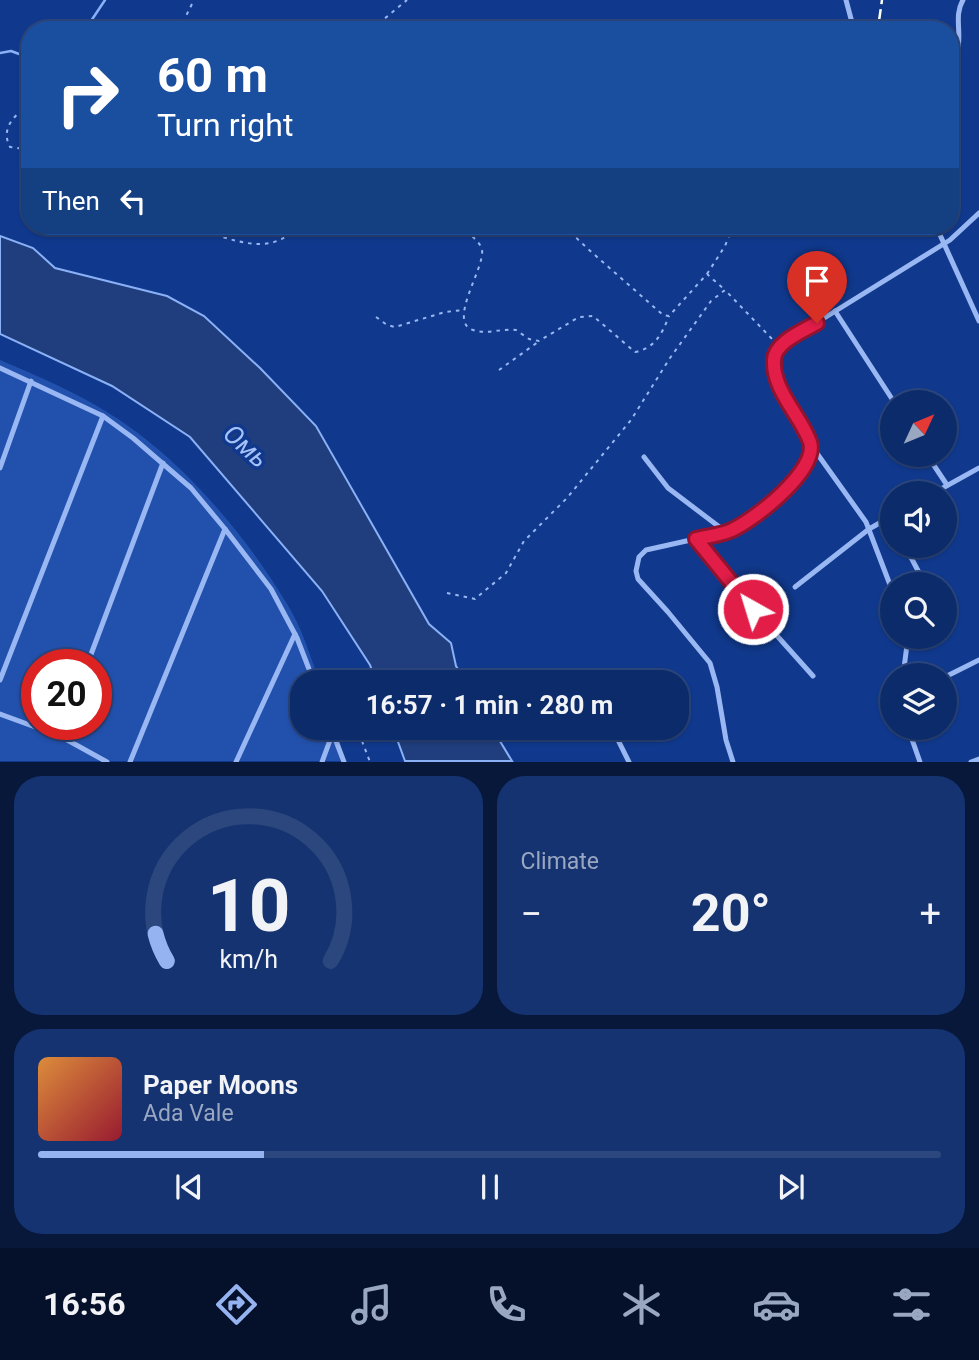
<!DOCTYPE html>
<meta charset="utf-8">
<style>
body{margin:0;font-family:Roboto,sans-serif;background:#153370;color:#f1f3f6;height:100vh;display:flex;flex-direction:column;font-size:26px;white-space:nowrap}
*{box-sizing:border-box;margin:0}
p{font-size:23px;color:#9aa7c1}
.icon{flex:none;width:38px;height:38px;fill:none;stroke:currentColor;stroke-width:2;stroke-linecap:round;stroke-linejoin:round}
.map{position:relative;height:762px;overflow:hidden}
.details{display:flex;flex-direction:column;gap:14px;padding:14px;background:#07183a;flex:1}
.details>*{flex:none}
.guide{position:absolute;left:21px;top:21px;width:938px;height:214px;border-radius:28px;box-shadow:0 2px 5px #0004,0 0 0 2px #2c477e;background:#1a4fa0;color:#fff;overflow:hidden}
.needle{width:46px;rotate:46deg}
.buttons{position:absolute;left:880px;top:390px;display:grid;gap:14px}
.buttons a{display:grid;place-items:center;width:77px;height:77px;border-radius:50%;background:#0c2b6a;box-shadow:0 2px 5px #0004,0 0 0 2px #2c477e;font-size:35px}
.speed{position:absolute;left:21px;top:649px;display:flex;gap:14px;font-size:35px;font-weight:700;text-align:center}
.speed>*{display:grid;place-content:center;width:91px;height:91px;border-radius:50%;background:#0c2b6a;box-shadow:0 2px 5px #0004,0 0 0 2px #2c477e;line-height:1}
.speed .limit{border:10px solid #d22;background:#fff;color:#111}
.pin{position:absolute;display:grid;place-items:center;width:60px;height:60px;color:#fff;margin:-72px -30px;border-radius:50% 50% 50% 0;rotate:-45deg;box-shadow:0 0 7px #0007}
.pin .icon{rotate:45deg}
.me{position:absolute;width:77px;margin:-38px;rotate:321deg;stroke-linejoin:round;filter:drop-shadow(0 0 5px #0008)}
.turn{display:flex;align-items:center;gap:24px;height:147px;padding:0 21px;font-size:32px}
.turn .icon{width:91px;height:91px;stroke-width:2.5}
.turn b{display:block;font-size:49px;line-height:60px}
.then{display:flex;align-items:center;height:66px;padding:0 21px;background:#0003;gap:14px;font-size:26px}
.big{font-size:52px;font-weight:700;line-height:1.1}
.details .widget{flex:1;display:flex;flex-direction:column;justify-content:center;gap:10px;min-width:0;padding:0 24px;border-radius:28px;background:#153370}
.details .dial{align-items:center;gap:0}
.dial svg{height:182px;overflow:visible;fill:none;stroke:#2c477e;stroke-width:7;stroke-linecap:round;text-anchor:middle}
.dial text{fill:#f1f3f6;stroke:none}
.song{display:flex;align-items:center;gap:21px}
.cover{width:84px;height:84px;border-radius:10px;background:linear-gradient(135deg,hsl(30 70% 55%),hsl(350 70% 35%))}
.played{height:7px;border-radius:4px;background:linear-gradient(90deg,#95b2f1 25%,#2c477e 25%)}
.keys{display:flex;justify-content:space-around;direction:ltr}
.heat{display:flex;justify-content:space-between;align-items:center;font-size:38px;direction:ltr}
.details .tiles{flex:1;display:grid;gap:14px;grid-template-columns:1fr 1fr}
.widget:last-child{grid-column:span 2}
.trip{position:absolute;left:290px;top:670px;width:399px;height:70px;border-radius:28px;background:#0c2b6a;box-shadow:0 2px 5px #0004,0 0 0 2px #2c477e;font-weight:700;line-height:70px;text-align:center}
.tab-bar{display:flex;height:112px;justify-content:space-around;align-items:center;background:#05112a;color:#9aa7c1}
.tab-bar .icon{width:49px;height:49px}
.tab-bar .active{color:#95b2f1}
.tab-bar b{font-size:32px;color:#f1f3f6}
.map>svg:first-child{display:block}
.green{fill:#2251ad;fill-rule:evenodd}
.water{fill:#203e7d;stroke:#8ab0f6;stroke-width:2}
.lines{fill:none;stroke-linecap:round;stroke-linejoin:round}
.stream{stroke:#8ab0f6;stroke-width:2.5}
.path{stroke:#99b7f2;stroke-width:2;stroke-dasharray:3.5 5;stroke-linecap:butt}
.lane{stroke:#99b7f2;stroke-width:5}
.rail{stroke:#fff;stroke-width:2.5;stroke-dasharray:12 5;stroke-linecap:butt}
.route-casing{stroke:#92132f;stroke-width:18}
.route{stroke:#e11d48;stroke-width:12}
.labels{text-anchor:middle;dominant-baseline:central;stroke-width:7;stroke-linejoin:round;paint-order:stroke}
.water-label{font-size:26px;font-style:italic;fill:#a4c2f9;stroke:#10398d}
</style>
<div class="map">
<svg width="979" height="762" viewBox="0 0 979 762">
<rect width="100%" height="100%" fill="#10398d"/>
<path class="green" d="M0,360C37,376 76,392 110,414C180,457 245,534 287,604C302,627 310,657 320,682H303V728H337L344,761H0ZM37,665H96V724H37Z"/>
<g class="water">
<path d="M0,236L33,248L55,268L167,296L204,316L260,368L316,426L429,624L451,643L456,666L466,682H376L370,665L322,591L190,437L112,386L0,334Z"/>
<path d="M393,728H492L512,761H405Z"/>
</g>
<g class="lines">
<g class="stream">
<path d="M85,30L105,0"/>
<path d="M0,53L11,51L30,58"/>
</g>
<g class="path">
<path d="M179,30L194,0"/>
<path d="M383,30L378,24L407,0"/>
<path d="M30,105C15,114 0,128 10,147L30,150"/>
<path d="M459,226C466,232 480,240 482,250C485,268 447,322 473,330C486,335 502,328 516,330L529,339L539,341L579,317L593,316L635,352C655,348 662,334 669,316"/>
<path d="M564,226L588,249L663,315L669,316L707,274L725,290"/>
<path d="M215,235C247,244 273,253 299,226"/>
<path d="M707,274L725,246L733,226"/>
<path d="M376,317L387,325L395,327L445,312L464,310"/>
<path d="M499,370L538,342"/>
<path d="M447,593L475,599L506,573L524,541L567,498L631,420L670,358L711,301L725,290L774,341"/>
<path d="M362,741L370,762"/>
</g>
<g class="lane">
<path d="M846,0L854,30"/>
<path d="M646,30L677,23L726,30"/>
<path d="M950,64C968,42 951,20 963,0"/>
<path d="M936,226L979,321"/>
<path d="M835,311L894,402"/>
<path d="M0,368L103,416L133,438L191,488L225,529L271,589L297,638L314,682"/>
<path d="M811,445L866,522L892,590"/>
<path d="M927,455L947,485"/>
<path d="M644,457L668,488L726,532"/>
<path d="M0,468L31,381"/>
<path d="M932,494L979,468"/>
<path d="M696,539L753,609L813,676"/>
<path d="M905,546L925,584"/>
<path d="M795,587L869,529L892,516"/>
<path d="M87,665L163,463"/>
<path d="M903,676L908,637"/>
<path d="M945,677L979,660"/>
<path d="M0,680L103,416"/>
<path d="M0,714L60,736L107,762"/>
<path d="M331,728L344,762"/>
<path d="M612,728L629,762"/>
<path d="M908,728L920,762"/>
<path d="M60,736L64,724"/>
<path d="M130,762L225,529"/>
<path d="M236,762L295,634"/>
<path d="M322,762L333,732"/>
<path d="M733,762L726,740L717,687L710,663L668,612L638,579L636,571L639,557L646,550L731,531L756,516L780,496L803,468L809,457L811,445L777,379L774,359L779,346L950,240L979,213"/>
<path d="M971,762L979,759"/>
</g>
<path class="rail" d="M879,21L882,0"/>
</g>
<g class="lines">
<defs>
<path id="route" d="M753,609L696,539C707,536 722,535 732,530C754,520 819,470 810,442C801,416 772,390 774,360C775,342 803,331 817,323"/>
</defs>
<use href="#route" class="route-casing"/>
<use href="#route" class="route"/>
</g>
<g class="labels">
<g class="water-label">
<text transform="translate(246 446) rotate(42)">Омь</text>
</g>
</g>
</svg>
<div class="buttons">
<a><svg class="needle" viewBox="-14 -14 28 28"><path d="M0-13l5 13h-10z" fill="#e53935"/><path d="M0 13l5-13h-10z" fill="#9aa7c1"/></svg></a>
<a><svg class="icon" aria-label="sound" viewBox="0 0 24 24"><path d="M4 9h4l5-4v14l-5-4H4zM17 9q2 3 0 6"/></svg></a>
<a><svg class="icon" aria-label="search" viewBox="0 0 24 24"><circle cx="10" cy="10" r="6"/><path d="M15 15l6 6"/></svg></a>
<a><svg class="icon" aria-label="layers" viewBox="0 0 24 24"><path d="M12 4l9 5-9 5-9-5zM3 14l9 5 9-5"/></svg></a>
</div>
<div class="speed"><div class="limit">20</div></div>
<div class="pin" style="left:817px;top:323px;background:#d93025"><svg class="icon" aria-label="arrive" viewBox="0 0 24 24"><path d="M6 21V4h12l-3 4 3 4H6"/></svg></div>
<svg class="me" style="left:753px;top:609px" viewBox="-20 -20 40 40"><circle r="17" fill="#e11d48" stroke="#fff" stroke-width="3"/><path d="M0-11L8 9 0 5-8 9z" fill="#fff"/></svg>
<div class="trip">16:57 · 1 min · 280 m</div>
<div class="guide">
<div class="turn"><svg class="icon" aria-label="right" viewBox="0 0 24 24"><path d="M7 20v-9h11M14 6l5 5-5 5"/></svg><div><b>60 m</b>Turn right</div></div>
<div class="then">Then<svg class="icon" aria-label="left" viewBox="0 0 24 24"><path d="M17 20v-9H6M10 6l-5 5 5 5"/></svg></div>
</div>
</div>
<section class="details">
<div class="tiles">
<div class="widget dial"><svg viewBox="0 0 100 80">
<path d="M14 69A42 42 0 1 1 86 69"/>
<path d="M14 69A42 42 0 0 1 9 57" stroke="#95b2f1"/>
<text x="50" y="56" font-size="32" font-weight="700">10</text>
<text x="50" y="72" font-size="11">km/h</text>
</svg></div>
<div class="widget"><p>Climate</p>
<div class="heat"><a>−</a><b class="big">20°</b><a>+</a></div>
</div>
<div class="widget">
<div class="song"><i class="cover"></i><div><b>Paper Moons</b><p>Ada Vale</p></div></div>
<div class="played"></div>
<div class="keys"><svg class="icon" aria-label="previous" viewBox="0 0 24 24"><path d="M18 5L8 12l10 7zM5 5v14"/></svg><svg class="icon" aria-label="pause" viewBox="0 0 24 24"><path d="M8 5v14M16 5v14"/></svg><svg class="icon" aria-label="next" viewBox="0 0 24 24"><path d="M6 5l10 7-10 7zM19 5v14"/></svg></div>
</div>
</div>
</section>
<nav class="tab-bar">
<b>16:56</b>
<svg class="icon active" aria-label="directions" viewBox="0 0 24 24"><path d="M12 3l9 9-9 9-9-9zM9 14v-3h6M13 9l2 2-2 2"/></svg>
<svg class="icon" aria-label="music" viewBox="0 0 24 24"><path d="M9 18V5l10-2v13"/><circle cx="6" cy="18" r="3"/><circle cx="16" cy="16" r="3"/></svg>
<svg class="icon" aria-label="phone" viewBox="0 0 24 24"><path d="M5 4h4l2 5-3 2q2 4 5 5l2-3 5 2v4C11 20 4 13 5 4z"/></svg>
<svg class="icon" aria-label="climate" viewBox="0 0 24 24"><path d="M12 3v18M4 7l16 10M4 17L20 7"/></svg>
<svg class="icon" aria-label="car" viewBox="0 0 24 24"><path d="M5 17H2v-5l4-1 3-4h7l3 4 3 1v5h-3M9 17h6M6 11h13"/><circle cx="7" cy="17" r="2"/><circle cx="17" cy="17" r="2"/></svg>
<svg class="icon" aria-label="filters" viewBox="0 0 24 24"><path d="M4 7h16M4 17h16"/><circle cx="9" cy="7" r="2"/><circle cx="15" cy="17" r="2"/></svg>
</nav>
